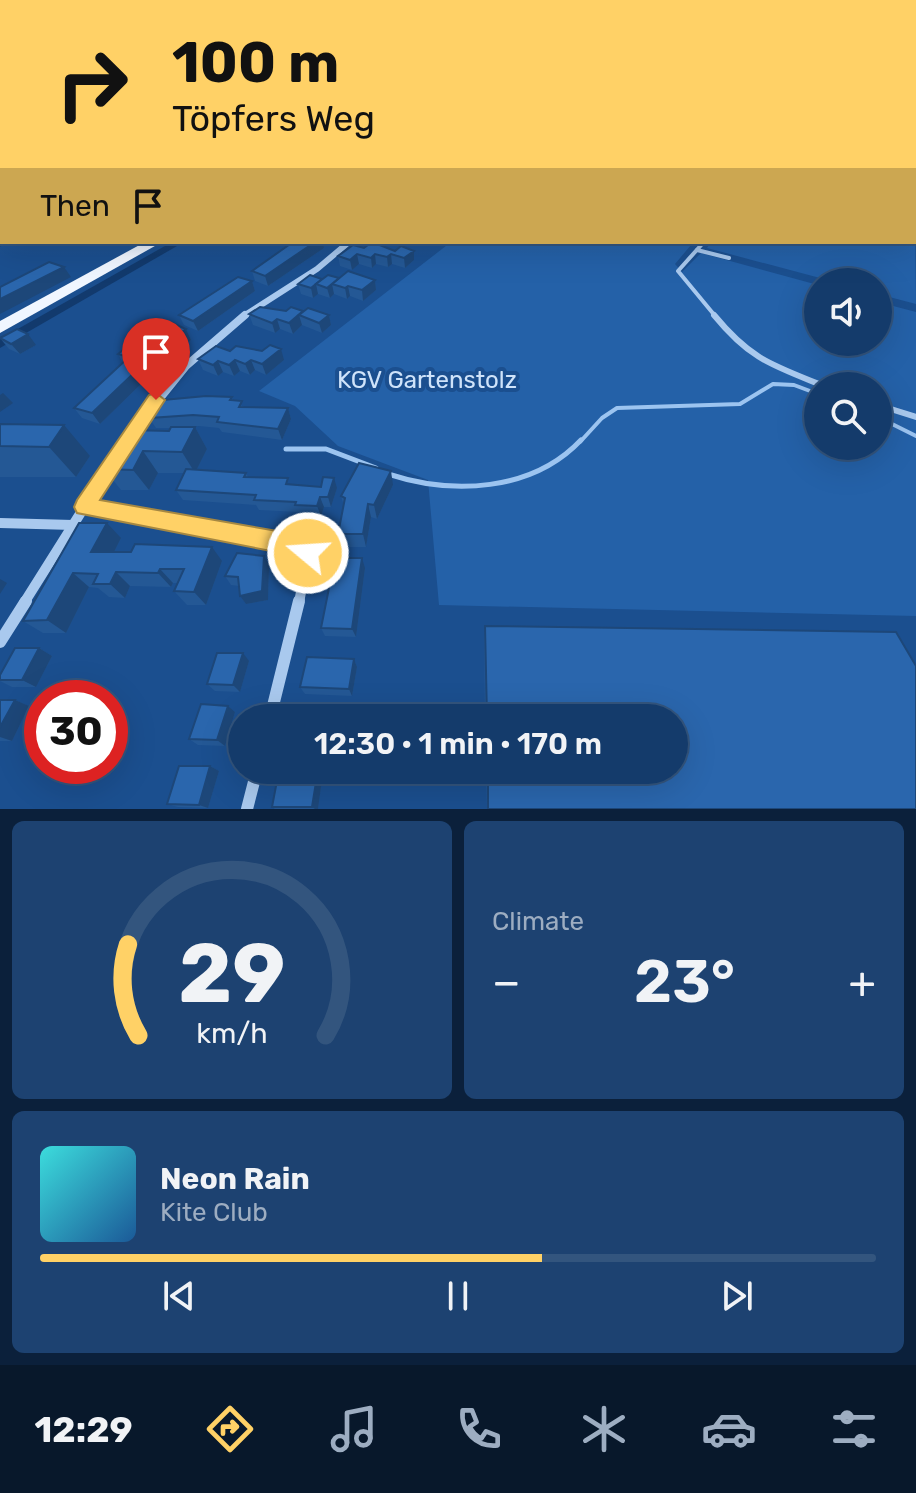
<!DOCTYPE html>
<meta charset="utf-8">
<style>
body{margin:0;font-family:Rubik,sans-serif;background:#1d4271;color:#f1f3f6;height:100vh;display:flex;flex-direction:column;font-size:30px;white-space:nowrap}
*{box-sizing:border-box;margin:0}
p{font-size:26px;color:#9dadc1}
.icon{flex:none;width:44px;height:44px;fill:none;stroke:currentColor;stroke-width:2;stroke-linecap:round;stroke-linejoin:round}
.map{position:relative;height:809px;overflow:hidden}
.side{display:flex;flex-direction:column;gap:12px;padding:12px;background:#0b203b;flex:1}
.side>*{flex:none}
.top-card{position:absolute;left:0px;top:0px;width:916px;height:244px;box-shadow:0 8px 32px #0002,0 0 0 2px #33557e;background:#ffd166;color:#111;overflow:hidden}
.controls{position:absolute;left:804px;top:268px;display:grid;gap:16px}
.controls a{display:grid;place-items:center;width:88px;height:88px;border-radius:50%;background:#143b6b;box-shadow:0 8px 32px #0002,0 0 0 2px #33557e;font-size:40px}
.speed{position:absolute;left:24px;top:680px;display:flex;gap:16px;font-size:40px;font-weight:700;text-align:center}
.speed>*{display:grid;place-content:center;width:104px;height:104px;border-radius:50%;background:#143b6b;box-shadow:0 8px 32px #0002,0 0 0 2px #33557e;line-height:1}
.speed .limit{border:12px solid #d22;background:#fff;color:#111}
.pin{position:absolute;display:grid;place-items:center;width:68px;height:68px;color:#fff;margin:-82px -34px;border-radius:50% 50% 50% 0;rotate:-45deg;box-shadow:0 0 8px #0007}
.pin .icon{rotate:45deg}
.me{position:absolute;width:88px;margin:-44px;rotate:288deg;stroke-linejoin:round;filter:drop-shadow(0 0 6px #0008)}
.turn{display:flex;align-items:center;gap:28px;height:168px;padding:0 40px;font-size:36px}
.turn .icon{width:104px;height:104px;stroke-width:2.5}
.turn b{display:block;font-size:56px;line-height:68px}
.then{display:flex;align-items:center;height:76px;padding:0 40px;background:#0003;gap:16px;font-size:30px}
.big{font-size:60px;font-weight:600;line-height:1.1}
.side .tile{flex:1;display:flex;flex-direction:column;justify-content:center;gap:12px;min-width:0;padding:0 28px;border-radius:12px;background:#1d4271}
.side .dial{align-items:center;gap:0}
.dial svg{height:208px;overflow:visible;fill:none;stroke:#33557e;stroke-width:7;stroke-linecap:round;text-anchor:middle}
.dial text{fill:#f1f3f6;stroke:none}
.song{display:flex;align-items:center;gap:24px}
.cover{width:96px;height:96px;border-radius:12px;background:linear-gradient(135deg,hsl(180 70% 55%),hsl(210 70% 35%))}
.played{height:8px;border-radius:4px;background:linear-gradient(90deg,#ffd166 60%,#33557e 60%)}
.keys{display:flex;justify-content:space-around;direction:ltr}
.heat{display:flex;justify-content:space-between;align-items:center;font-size:44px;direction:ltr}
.side .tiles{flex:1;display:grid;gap:12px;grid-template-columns:1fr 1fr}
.tile:last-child{grid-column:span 2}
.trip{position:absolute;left:228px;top:704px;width:460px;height:80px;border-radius:40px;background:#143b6b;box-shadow:0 8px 32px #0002,0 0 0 2px #33557e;font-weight:600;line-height:80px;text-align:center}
.dock{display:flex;height:128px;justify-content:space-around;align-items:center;background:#08182b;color:#9dadc1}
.dock .icon{width:56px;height:56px}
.dock .selected{color:#ffd166}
.dock b{font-size:36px;color:#f1f3f6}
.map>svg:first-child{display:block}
.green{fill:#2461a8;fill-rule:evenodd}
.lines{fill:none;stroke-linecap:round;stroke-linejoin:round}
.stream-far1{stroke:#9cc4f0;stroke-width:4}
.stream{stroke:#9cc4f0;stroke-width:5}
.canal{fill:#123a6d;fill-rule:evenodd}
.service-far1{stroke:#a9c9ee;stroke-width:4}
.service{stroke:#a9c9ee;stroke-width:6}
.minor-far3{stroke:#a9c9ee;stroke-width:6}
.minor-far2{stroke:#a9c9ee;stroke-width:8}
.minor-far1{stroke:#a9c9ee;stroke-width:10}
.minor{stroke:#a9c9ee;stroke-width:12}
.primary{fill:#f0f6ff;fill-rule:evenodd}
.wall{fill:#245895}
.shaded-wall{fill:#1d4779}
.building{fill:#2a66ad;stroke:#1d4779;stroke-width:2}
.route{fill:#ffd166;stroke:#a68842;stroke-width:2}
.labels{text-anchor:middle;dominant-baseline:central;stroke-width:8;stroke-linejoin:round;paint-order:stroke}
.park-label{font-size:24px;fill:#cfe3fa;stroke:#1b4f8f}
</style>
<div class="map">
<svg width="916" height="809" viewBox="0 0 916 809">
<rect width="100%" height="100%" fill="#1b4f8f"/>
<g class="green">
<path d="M914,142L916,304L878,294V282H835L707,248L711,242H914Z"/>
<path d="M451,242H676L691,245L675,264L682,272L701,253L818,285V342H878V302L916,312V616L439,605L428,480L338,446L295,406L259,391ZM818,386H878V446H818Z"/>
</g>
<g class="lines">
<g class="stream-far1">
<path d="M878,417L916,436"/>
<path d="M580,442L602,418L617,408L740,404L773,384L794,385L818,394"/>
</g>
<g class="stream">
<path d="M286,449H326L376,468"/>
<path d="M388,474C452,495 532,492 581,440"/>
</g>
<path class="canal" d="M172,242H184L0,348V339Z"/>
<g class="service-far1">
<path d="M703,243L678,271L716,317"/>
<path d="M697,250L729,258"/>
</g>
<g class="service">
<path d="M714,315C751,360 772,365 824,386"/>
<path d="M878,405L916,417"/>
</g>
<path class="minor-far3" d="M242,317L317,269L349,242"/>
<path class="minor-far2" d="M128,438L186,366L245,315"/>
<g class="minor-far1">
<path d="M84,507L283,542L308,553L299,603"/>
<path d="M0,523L73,525"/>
<path d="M24,603L112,463"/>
</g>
<g class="minor">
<path d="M0,642L26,601"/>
<path d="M270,718L299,601"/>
<path d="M247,809L257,770"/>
</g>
<path class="primary" d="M145,242H162L0,333V321Z"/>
</g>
<g class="wall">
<path d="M275,242H323L324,248L268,286L255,281L252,271L288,246Z"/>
<path d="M364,248L395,251H414V260L405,268L392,264L388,267L376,264L372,268L359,264L352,270L340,266L338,256Z"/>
<path d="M339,278L375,280L376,290L363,301L350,296L347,299L334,294L330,298L318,294L313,298L301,294L298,284L322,279Z"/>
<path d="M252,281L255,291L198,331L184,325L179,315Z"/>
<path d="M286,311H303L329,315L331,325L322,333L302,325L293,334L280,329L275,333L253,325L249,314Z"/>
<path d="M186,329L191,340L140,381L142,383L100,424L82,418L74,408L123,363L118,354L140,343Z"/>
<path d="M0,338L36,345L20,354L9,349Z"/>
<path d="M230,351L284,360L266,375L255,370L250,375L240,371L234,376L223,372L218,376L203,370L198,359Z"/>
<path d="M232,397L233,401L244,407L288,408L291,419L282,440L222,432L219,428L199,426L182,427H195L207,449L197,469L246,473L248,477L290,485L337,488L331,507H324L321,516L299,515L298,512L259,510L256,505L183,500L176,490L184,473H158L149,490H121L104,469L169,431L171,428H156L149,418Z"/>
<path d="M0,424L90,456L76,477H0Z"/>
<path d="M393,485L377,519L371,517L366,547H342L338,534L344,506L341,496Z"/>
<path d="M79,523L121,538L114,552L222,561L206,605H187L174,591L178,583H173L171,587L130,586L125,598L109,597L98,588L89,587L66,633H43L23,621Z"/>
<path d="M269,565L268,600L246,604L240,596L239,586L231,585L225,576Z"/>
<path d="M365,568L356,637L325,636L321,628Z"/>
<path d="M485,626L916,809H487L486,770H674V718H485L484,639Z"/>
<path d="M39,648L52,656L36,687H12L0,681V675Z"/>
<path d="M354,659L357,667L352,696L305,694L300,687Z"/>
<path d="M249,661L240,692L215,691L207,684Z"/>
<path d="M0,700H15L29,706L12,741H0Z"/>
<path d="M228,706L235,712L225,746L198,745L189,739Z"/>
<path d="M210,766L219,771L208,808L178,807L167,804Z"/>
<path d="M323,772L318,809H275L272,807Z"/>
</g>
<g class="shaded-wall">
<path d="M2,233V242H8L0,247V234Z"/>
<path d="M315,242H323L324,248L268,286L265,276Z"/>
<path d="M414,251V260L405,268L404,258Z"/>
<path d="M357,254L359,264L352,270L350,260Z"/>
<path d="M375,254L376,264L372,268L371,258Z"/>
<path d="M391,254L392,264L388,267L387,257Z"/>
<path d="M64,267L71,277L0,314V299Z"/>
<path d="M375,280L376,290L363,301L362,290Z"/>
<path d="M252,281L255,291L198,331L193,321Z"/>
<path d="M316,284L318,294L313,298L311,288Z"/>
<path d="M332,284L334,294L330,298L327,288Z"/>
<path d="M348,286L350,296L347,299L345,288Z"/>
<path d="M299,315L302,325L293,334L289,323Z"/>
<path d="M329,315L331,325L322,333L319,323Z"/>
<path d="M277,319L280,329L275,333L272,323Z"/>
<path d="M186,329L191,340L140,381L142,383L100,424L92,413L131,371Z"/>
<path d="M28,334L36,345L20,354L11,344Z"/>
<path d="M281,349L284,360L266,375L262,364Z"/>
<path d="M235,360L240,371L234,376L229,365Z"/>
<path d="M251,360L255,370L250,375L245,364Z"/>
<path d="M218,361L223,372L218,376L213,365Z"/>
<path d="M3,393L13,403L0,412V395Z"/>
<path d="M288,408L291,419L282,440L278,429Z"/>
<path d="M64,425L90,456L76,477L49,447Z"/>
<path d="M195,427L207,449L195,473L182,452Z"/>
<path d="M143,451L158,473L149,490L133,470Z"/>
<path d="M391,471L393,485L377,519L374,505Z"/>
<path d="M334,478L337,488L331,507L328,497Z"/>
<path d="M320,497L324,507L321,516L317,506Z"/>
<path d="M368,504L371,517L366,547L363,534Z"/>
<path d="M107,523L121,538L107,566L91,552Z"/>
<path d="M212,547L222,561L206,605L194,592Z"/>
<path d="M264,556L269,565L268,600L246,604L240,596Z"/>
<path d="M362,558L365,568L356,637L352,629Z"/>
<path d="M160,569L173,583L171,587L158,573Z"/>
<path d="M116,572L130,586L125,598L110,584Z"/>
<path d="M73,573L89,587L66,633L47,620Z"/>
<path d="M0,579L7,583L0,594Z"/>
<path d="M39,648L52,656L36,687L22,680Z"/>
<path d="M243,653L249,661L240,692L233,685Z"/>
<path d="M354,659L357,667L352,696L349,689Z"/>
<path d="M15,700L29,706L12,741L0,737V727Z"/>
<path d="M228,706L235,712L225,746L217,740Z"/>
<path d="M320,709L325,716L324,718H318Z"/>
<path d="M210,766L219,771L208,808L199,805Z"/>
<path d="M318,770H321L323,772L318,809H315L312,807Z"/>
</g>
<g class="building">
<path d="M0,175H2V233L0,234Z"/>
<path d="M293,242H315L265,276L252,271Z"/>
<path d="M372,242L395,251L401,246L414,251L404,258L391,254L387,257L375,254L371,258L357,254L350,260L338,256L353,245L364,248Z"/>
<path d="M49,262L64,267L0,299V287Z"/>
<path d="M348,271L375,280L362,290L348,286L345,288L332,284Z"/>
<path d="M310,275L322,279L311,288L298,284Z"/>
<path d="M328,275L339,278L327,288L316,284Z"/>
<path d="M238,277L252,281L193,321L179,315Z"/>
<path d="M260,307L286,311L291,307L303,311L289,323L277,319L272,323L249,314Z"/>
<path d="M308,308L329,315L319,323L299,315Z"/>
<path d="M172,323L186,329L131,371L135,372L92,413L74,408L129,357L118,354L134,341L140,343Z"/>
<path d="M17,329L28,334L11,344L0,338Z"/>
<path d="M270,345L281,349L262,364L251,360L245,364L235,360L229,365L218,361L213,365L198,359L216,346L230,351L236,346L262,351Z"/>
<path d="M206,396L232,397L230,400L242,401L239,407L288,408L278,429L217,422L219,417L193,415L149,418L163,400Z"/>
<path d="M0,424L64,425L49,447L0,446Z"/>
<path d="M171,427H195L182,452L143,451L133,470L104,469L128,430L169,431Z"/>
<path d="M359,463L391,471L374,505L368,504L363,534H338L345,498L341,496Z"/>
<path d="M186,469L246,473L244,477L288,478L286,484L321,487L323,477L334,478L328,497H320L317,506L295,505L296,502L254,500L256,495L176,490Z"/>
<path d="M79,523H107L91,552H131L135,544L212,547L194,592L174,591L184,569H160L158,573L116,572L110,584H93L98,574L73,573L47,620L23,621Z"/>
<path d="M237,553L264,556L262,591L240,596L238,577L225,576Z"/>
<path d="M335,558H362L352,629L321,628Z"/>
<path d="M485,626L896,632L916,666V809H488V770H674V718H487Z"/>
<path d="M15,648H39L22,680H0V675Z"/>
<path d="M217,653H243L233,685L207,684Z"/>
<path d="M307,657L354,659L349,689L300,687Z"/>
<path d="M0,700H15L0,727Z"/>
<path d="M201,704L228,706L217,740L189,739Z"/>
<path d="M294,709H320L318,718H292Z"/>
<path d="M179,766H210L199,805L167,804Z"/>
<path d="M279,770H318L312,807H272Z"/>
</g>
<linearGradient id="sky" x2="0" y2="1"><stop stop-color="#0f2b4f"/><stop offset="0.55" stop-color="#39639b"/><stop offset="1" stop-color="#39639b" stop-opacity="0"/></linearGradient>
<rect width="916" height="256" fill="url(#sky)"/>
<path class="route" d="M156,393L165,400L100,500L283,532L316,545L319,553L316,560L308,563L281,553L77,513L74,507L77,500L149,395Z"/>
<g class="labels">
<g class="park-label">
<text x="427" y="380">KGV Gartenstolz</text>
</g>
</g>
</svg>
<div class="controls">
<a><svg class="icon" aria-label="sound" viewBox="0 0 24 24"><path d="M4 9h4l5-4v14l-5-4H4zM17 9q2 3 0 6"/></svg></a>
<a><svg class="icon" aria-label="search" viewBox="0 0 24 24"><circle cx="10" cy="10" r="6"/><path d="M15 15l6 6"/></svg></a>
</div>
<div class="speed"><div class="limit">30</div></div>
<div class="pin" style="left:156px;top:400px;background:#d93025"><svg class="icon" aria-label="arrive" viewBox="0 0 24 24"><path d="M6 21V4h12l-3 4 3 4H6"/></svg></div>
<svg class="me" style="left:308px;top:553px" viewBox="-20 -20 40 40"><circle r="17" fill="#ffd166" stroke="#fff" stroke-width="3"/><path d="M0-11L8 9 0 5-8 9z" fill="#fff"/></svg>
<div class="trip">12:30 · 1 min · 170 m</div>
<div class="top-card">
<div class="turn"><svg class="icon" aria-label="right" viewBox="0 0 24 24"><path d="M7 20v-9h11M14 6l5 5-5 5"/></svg><div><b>100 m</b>Töpfers Weg</div></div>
<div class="then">Then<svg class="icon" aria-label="arrive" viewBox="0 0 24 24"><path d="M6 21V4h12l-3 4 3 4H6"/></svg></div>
</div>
</div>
<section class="side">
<div class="tiles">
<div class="tile dial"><svg viewBox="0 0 100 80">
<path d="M14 69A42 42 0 1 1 86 69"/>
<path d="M14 69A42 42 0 0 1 10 34" stroke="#ffd166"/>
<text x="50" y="56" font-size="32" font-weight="700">29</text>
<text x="50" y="72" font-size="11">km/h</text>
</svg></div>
<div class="tile"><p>Climate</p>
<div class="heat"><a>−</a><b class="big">23°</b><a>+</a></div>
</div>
<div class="tile">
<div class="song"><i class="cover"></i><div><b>Neon Rain</b><p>Kite Club</p></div></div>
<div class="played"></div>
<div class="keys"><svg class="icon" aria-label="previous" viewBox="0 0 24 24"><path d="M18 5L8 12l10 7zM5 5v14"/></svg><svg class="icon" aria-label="pause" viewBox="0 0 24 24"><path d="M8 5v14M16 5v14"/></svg><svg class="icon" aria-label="next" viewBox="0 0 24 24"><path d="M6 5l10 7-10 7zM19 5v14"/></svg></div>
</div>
</div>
</section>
<nav class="dock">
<b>12:29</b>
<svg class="icon selected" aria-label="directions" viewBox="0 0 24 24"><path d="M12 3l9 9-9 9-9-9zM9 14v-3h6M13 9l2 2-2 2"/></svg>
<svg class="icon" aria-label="music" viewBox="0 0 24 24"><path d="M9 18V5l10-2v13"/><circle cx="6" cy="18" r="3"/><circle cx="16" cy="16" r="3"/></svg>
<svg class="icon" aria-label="phone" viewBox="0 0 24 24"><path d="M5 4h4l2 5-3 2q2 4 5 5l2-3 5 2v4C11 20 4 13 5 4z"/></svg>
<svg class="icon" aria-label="climate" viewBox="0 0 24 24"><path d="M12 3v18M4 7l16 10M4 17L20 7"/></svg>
<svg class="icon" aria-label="car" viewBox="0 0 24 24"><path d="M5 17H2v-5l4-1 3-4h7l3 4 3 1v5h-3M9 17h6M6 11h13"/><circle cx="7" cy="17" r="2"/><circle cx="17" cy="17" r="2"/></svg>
<svg class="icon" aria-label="filters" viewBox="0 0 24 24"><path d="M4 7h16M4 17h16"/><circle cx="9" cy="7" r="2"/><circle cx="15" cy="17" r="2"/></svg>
</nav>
